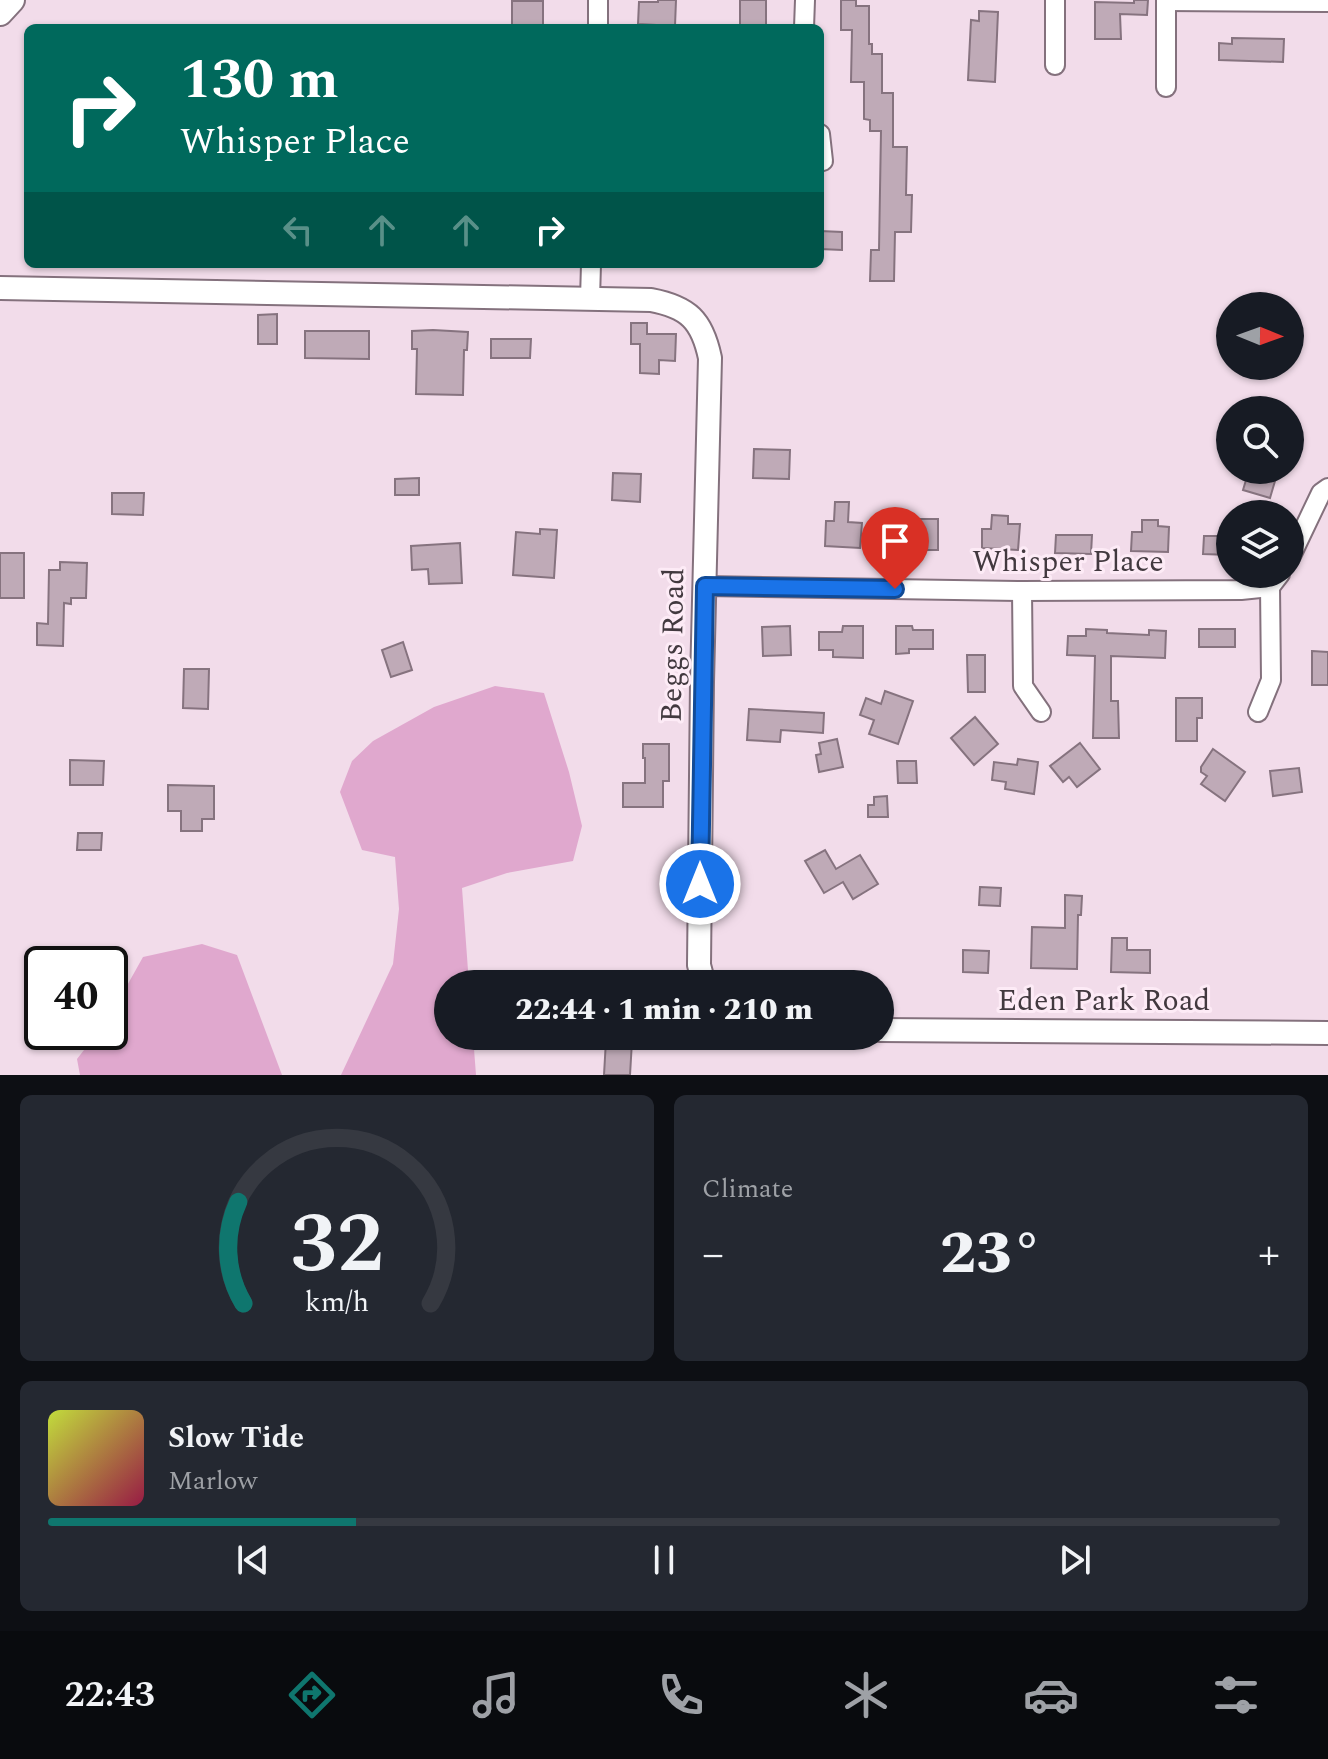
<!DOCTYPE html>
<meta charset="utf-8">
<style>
body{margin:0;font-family:Spectral,serif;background:#242831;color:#f1f3f6;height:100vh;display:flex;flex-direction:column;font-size:30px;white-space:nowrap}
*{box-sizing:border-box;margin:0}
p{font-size:26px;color:#9ea1a6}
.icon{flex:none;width:44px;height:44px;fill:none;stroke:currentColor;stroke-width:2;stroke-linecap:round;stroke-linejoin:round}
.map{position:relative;height:1075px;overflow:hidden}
.details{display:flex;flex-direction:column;gap:20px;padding:20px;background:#0d0f14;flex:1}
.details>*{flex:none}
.guide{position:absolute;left:24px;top:24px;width:800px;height:244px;border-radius:12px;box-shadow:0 2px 6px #0004;background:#00695c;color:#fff;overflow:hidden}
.needle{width:52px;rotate:91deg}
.tools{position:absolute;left:1216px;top:292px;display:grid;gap:16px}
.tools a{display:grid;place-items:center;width:88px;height:88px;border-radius:50%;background:#171b24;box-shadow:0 2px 6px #0004;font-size:40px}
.speed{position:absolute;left:24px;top:946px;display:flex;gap:16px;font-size:40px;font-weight:700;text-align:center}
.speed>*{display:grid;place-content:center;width:104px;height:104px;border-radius:50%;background:#171b24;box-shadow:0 2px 6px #0004;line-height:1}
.speed .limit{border:4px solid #111;border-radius:12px;background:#fff;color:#111}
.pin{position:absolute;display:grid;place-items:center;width:68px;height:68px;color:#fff;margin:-82px -34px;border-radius:50% 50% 50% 0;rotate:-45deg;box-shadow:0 0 8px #0007}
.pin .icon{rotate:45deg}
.me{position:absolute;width:88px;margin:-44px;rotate:0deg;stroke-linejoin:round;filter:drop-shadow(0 0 6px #0008)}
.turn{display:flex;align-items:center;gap:28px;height:168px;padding:0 24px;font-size:36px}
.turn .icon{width:104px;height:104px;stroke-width:2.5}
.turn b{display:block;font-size:56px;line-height:68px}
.lanes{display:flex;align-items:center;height:76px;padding:0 24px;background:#0003;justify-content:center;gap:40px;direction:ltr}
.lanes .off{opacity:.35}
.big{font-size:60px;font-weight:800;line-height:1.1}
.details .card{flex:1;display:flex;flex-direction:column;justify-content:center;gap:12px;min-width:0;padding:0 28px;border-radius:12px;background:#242831}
.details .dial{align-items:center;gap:0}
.dial svg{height:208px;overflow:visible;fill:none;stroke:#363941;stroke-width:7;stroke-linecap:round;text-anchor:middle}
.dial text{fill:#f1f3f6;stroke:none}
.song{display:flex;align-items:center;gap:24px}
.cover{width:96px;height:96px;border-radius:12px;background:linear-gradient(135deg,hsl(70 70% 55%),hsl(340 70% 35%))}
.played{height:8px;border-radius:4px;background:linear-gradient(90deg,#0f766e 25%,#363941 25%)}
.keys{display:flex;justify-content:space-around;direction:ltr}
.heat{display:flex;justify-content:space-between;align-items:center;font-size:44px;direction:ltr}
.details .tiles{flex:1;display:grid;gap:20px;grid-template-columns:1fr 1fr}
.card:last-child{grid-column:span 2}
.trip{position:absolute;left:434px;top:970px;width:460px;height:80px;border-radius:40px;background:#171b24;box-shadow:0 2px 6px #0004;font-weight:800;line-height:80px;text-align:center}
.tab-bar{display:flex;height:128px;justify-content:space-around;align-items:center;background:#090b0e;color:#9ea1a6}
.tab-bar .icon{width:56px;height:56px}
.tab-bar .active{color:#0f766e}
.tab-bar b{font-size:36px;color:#f1f3f6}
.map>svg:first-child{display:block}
.water{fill:#e0a8ce}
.building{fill:#bfaab7;stroke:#86737f;stroke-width:2}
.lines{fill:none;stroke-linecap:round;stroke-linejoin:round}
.minor-casing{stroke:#84717d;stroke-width:22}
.tertiary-casing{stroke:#84717d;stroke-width:26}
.secondary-casing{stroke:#84717d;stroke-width:28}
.minor{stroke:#fff;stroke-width:18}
.tertiary{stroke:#fff;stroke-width:22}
.secondary{stroke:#fff;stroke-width:24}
.route-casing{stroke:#114b97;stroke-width:20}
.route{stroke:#1a73e8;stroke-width:14}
.labels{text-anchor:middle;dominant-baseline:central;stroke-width:6;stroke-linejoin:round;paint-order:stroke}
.street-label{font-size:30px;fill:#42393f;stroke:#fdebf6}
</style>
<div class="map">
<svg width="1328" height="1075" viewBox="0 0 1328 1075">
<rect width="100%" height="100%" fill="#f2dcea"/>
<g class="water">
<path d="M495,686L544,693L569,772L582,826L573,861L507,873L462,888L469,984H448V1036H473L476,1075H341L393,964L399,909L395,857L362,850L340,792L352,761L373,741L434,707Z"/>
<path d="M202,944L237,955L282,1075H80L77,1059L98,1032H110V1016L143,957Z"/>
</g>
<g class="building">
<path d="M658,0H676L675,26L638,24L639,2H658Z"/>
<rect x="740" y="0" width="26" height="28"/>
<path d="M841,0H856V6H869V44H872V54H882V93H893V147H907L906,195H912L911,232H895L894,281H870L871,250H879L881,131H870V120L864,119V82H851L852,30H841Z"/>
<path d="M1134,0H1148L1147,15L1120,14L1121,39H1095V2L1134,3Z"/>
<rect x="512" y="1" width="31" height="27"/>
<path d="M979,11L998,12L995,82L968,80L971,20L979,21Z"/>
<path d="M1232,38L1284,39L1283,62L1219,60V43L1232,44Z"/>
<path d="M820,231L842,232V250L820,249Z"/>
<path d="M277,314V344H258V315Z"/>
<path d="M631,323H647V334H676L675,361L659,360V374L640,373V344H631Z"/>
<path d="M433,330L468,332L467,350H464L463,395L416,394L417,349H412V331Z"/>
<path d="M305,331H369V359L305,358Z"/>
<path d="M491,339H531L530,358H491Z"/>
<path d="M754,449L790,450L789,479L753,478Z"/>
<path d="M1249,470H1274L1271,480L1275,481L1270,498L1243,490Z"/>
<path d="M613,473L641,474L640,502L612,500Z"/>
<path d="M419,478V495H395V479Z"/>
<path d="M112,493H144L143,515L112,514Z"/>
<path d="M835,502H849L848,522L862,523L860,548L825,546L826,521H834Z"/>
<path d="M992,515L1008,516V524H1020L1018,550L982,548V529H991Z"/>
<path d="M898,519H938V550H921V543L898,544Z"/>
<path d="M1142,520H1158V526L1169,527L1168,552L1131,551L1132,532H1142Z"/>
<path d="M540,529L557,530L554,578L513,575L516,532L540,534Z"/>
<path d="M1056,535H1092L1091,554L1055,553Z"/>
<path d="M1204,536H1230V555L1203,554Z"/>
<path d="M460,543L462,583L429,584L428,569L412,570L411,546Z"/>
<rect x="0" y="553" width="24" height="45"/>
<path d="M60,562L87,563L86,598H71V604L64,603L63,646L37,645V623L48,624L49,570H60Z"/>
<path d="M790,626L791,655L763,656L762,627Z"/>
<path d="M843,626H863V658L833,657V650H819V632H842Z"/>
<path d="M896,626H912L913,630H933V649H909V653L896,654Z"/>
<path d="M1086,629L1107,630V633L1149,635V630L1166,631L1165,658L1111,656V701H1118L1119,738H1093L1095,656L1067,655L1068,636H1086Z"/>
<rect x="1199" y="629" width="36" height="18"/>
<path d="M403,642L412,670L391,677L382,650Z"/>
<path d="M1312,651L1328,652V685H1312Z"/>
<path d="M967,655H985V692H968Z"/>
<path d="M184,669H209L208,709L183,708Z"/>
<path d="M885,691L913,701L898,744L869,734L874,720L860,715L866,698L881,704Z"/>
<path d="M1176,698H1202V718H1197V741H1176Z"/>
<path d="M749,709L824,713L823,733L781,730L780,742L747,740Z"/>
<path d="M975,717L998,744L974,765L951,738Z"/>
<path d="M837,739L843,767L819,772L816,755L821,754L819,743Z"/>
<path d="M1080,743L1100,769L1077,787L1069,777L1063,782L1050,766Z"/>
<path d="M643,744H669V781H663V807H623V783H645V758H643Z"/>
<path d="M1213,749L1245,772L1225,801L1201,784L1207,776L1201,772V767Z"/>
<path d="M1018,759L1038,762L1034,794L1005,789L1006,782L992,780L994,762L1017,765Z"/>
<path d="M70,760L104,761L103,785H70Z"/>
<path d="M897,761H916L917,783H898Z"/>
<path d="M1299,768L1302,792L1273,796L1270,771Z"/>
<path d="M168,785L214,786V819H202V831H181V811H168Z"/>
<path d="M887,796L888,817H868V805H874V797Z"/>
<path d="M78,833H102L101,850H77Z"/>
<path d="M825,850L836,869L860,855L878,884L853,899L843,882L824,893L805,861Z"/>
<path d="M980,887L1001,888L1000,906L979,905Z"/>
<path d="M1065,895L1082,896L1081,915H1078L1077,969L1031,968L1032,927L1065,928Z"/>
<path d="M1112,938H1127V950H1150V973L1111,972Z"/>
<path d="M963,950L989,951L988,973L963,972Z"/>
<path d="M606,1040L632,1041L630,1075H604Z"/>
</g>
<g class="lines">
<defs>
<g id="minor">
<path d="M1166,1L1328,2"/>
<path d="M598,28V0"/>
<path d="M804,28L805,0"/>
<path d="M1055,65V0"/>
<path d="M1166,87V0"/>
<path d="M820,134L823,161"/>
<path d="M590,299L591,264"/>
<path d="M1290,558L1321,493L1328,488"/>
<path d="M705,586L1022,591L1241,590L1270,587L1280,574"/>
<path d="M1022,591L1023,686L1041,712"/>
<path d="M1258,712L1271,680L1270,587"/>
</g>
<g id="tertiary">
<path d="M0,288L651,300C688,307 702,320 710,358L702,682L699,965L704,984"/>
<path d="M880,1030L1328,1033"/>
</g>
<path id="secondary" d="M0,13L12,0"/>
</defs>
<use href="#minor" class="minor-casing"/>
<use href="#tertiary" class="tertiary-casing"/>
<use href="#secondary" class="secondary-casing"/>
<use href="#minor" class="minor"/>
<use href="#tertiary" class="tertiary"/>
<use href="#secondary" class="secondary"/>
</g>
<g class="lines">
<defs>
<path id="route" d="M700,884L705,586L895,589"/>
</defs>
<use href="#route" class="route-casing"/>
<use href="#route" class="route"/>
</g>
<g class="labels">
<g class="street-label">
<text x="1068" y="562">Whisper Place</text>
<text transform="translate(673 645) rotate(-89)">Beggs Road</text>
<text x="1104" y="1001">Eden Park Road</text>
</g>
</g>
</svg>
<div class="tools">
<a><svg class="needle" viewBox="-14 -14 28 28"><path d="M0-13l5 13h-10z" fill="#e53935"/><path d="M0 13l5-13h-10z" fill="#9ea1a6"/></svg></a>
<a><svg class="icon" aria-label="search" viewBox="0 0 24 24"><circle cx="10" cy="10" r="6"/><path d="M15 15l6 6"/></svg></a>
<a><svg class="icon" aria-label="layers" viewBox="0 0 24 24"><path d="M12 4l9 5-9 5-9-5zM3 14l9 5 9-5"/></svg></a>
</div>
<div class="speed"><div class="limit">40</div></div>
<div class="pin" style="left:895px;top:589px;background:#d93025"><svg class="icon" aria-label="arrive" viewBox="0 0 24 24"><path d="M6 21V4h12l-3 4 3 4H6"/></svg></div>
<svg class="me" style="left:700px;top:884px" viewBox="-20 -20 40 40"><circle r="17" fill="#1a73e8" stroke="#fff" stroke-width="3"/><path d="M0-11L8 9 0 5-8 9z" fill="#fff"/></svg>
<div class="trip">22:44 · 1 min · 210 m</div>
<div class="guide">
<div class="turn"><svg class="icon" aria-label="right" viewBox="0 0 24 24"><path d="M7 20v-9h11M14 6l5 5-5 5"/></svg><div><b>130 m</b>Whisper Place</div></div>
<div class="lanes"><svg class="icon off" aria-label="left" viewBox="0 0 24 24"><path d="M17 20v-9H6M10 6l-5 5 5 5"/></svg><svg class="icon off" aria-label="ahead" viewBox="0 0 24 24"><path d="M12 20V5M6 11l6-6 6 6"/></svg><svg class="icon off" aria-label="ahead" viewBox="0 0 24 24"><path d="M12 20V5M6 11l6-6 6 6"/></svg><svg class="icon" aria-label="right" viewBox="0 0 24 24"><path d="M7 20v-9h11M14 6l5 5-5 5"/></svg></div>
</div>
</div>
<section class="details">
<div class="tiles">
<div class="card dial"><svg viewBox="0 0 100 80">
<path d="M14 69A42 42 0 1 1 86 69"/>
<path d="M14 69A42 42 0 0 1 12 30" stroke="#0f766e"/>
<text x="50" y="56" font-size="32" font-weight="700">32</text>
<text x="50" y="72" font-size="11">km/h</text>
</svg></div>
<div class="card"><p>Climate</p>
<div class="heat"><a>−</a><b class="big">23°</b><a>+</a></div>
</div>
<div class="card">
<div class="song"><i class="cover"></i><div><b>Slow Tide</b><p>Marlow</p></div></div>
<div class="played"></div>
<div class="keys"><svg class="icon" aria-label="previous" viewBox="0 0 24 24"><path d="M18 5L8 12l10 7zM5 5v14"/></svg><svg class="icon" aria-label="pause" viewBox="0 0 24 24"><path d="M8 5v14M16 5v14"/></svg><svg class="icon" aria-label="next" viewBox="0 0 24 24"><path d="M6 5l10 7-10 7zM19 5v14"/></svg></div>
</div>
</div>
</section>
<nav class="tab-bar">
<b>22:43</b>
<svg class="icon active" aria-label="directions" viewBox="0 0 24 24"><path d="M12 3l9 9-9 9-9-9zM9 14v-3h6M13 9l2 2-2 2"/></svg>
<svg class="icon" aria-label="music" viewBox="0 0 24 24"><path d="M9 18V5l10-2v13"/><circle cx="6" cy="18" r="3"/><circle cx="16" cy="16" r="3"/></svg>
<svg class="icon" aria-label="phone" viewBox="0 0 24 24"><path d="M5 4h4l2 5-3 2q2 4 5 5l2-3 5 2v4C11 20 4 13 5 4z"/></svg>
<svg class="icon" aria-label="climate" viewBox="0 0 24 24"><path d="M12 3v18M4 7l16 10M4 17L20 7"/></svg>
<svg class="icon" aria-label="car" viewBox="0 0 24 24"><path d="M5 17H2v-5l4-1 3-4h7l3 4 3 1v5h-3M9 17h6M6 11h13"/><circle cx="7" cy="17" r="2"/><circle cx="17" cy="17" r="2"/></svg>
<svg class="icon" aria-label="filters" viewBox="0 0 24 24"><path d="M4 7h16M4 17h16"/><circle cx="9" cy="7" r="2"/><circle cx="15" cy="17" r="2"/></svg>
</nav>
